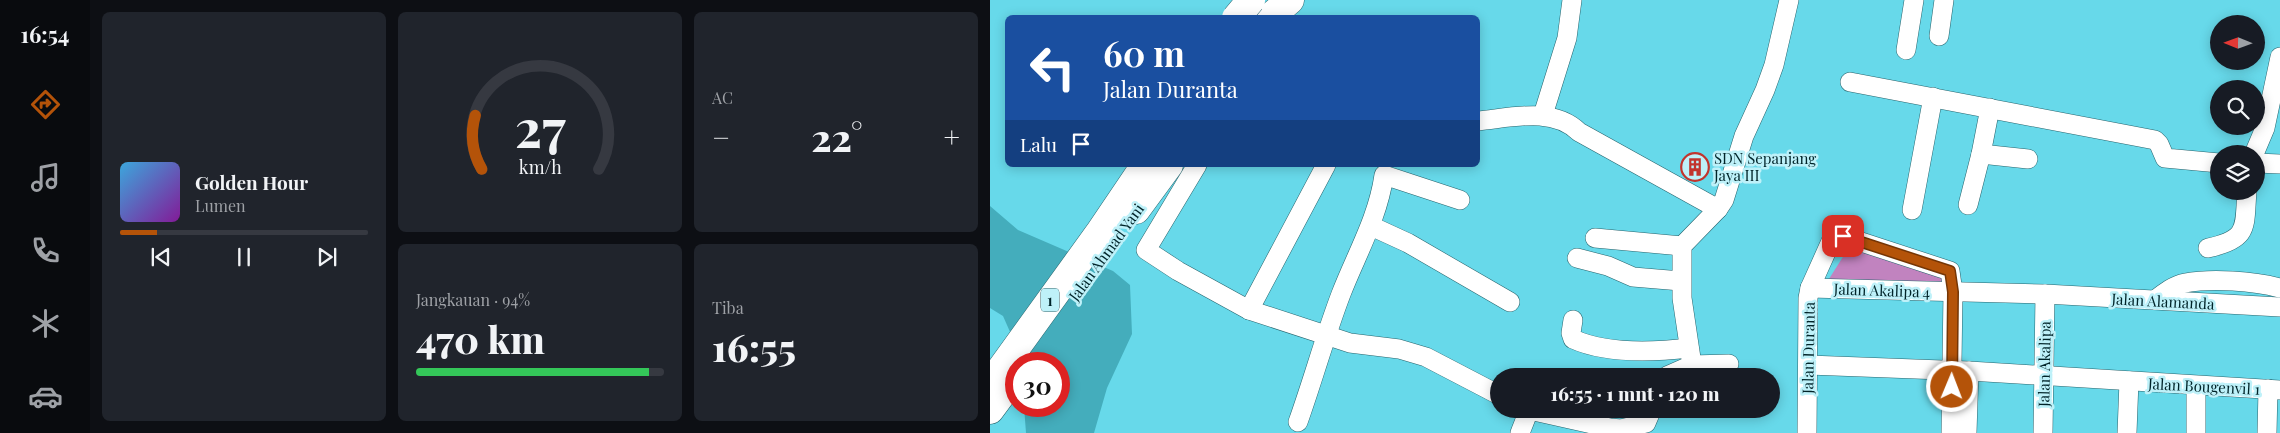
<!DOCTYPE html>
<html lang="id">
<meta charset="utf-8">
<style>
body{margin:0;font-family:"Playfair Display",serif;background:#20242c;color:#f1f3f6;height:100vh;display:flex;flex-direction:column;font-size:19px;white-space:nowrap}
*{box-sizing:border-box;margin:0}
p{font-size:16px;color:#9ea1a6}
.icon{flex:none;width:28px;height:28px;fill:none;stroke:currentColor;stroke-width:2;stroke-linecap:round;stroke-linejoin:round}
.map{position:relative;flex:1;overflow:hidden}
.details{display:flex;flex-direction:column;gap:12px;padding:12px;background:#0d0f14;width:900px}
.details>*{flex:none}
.banner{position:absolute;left:15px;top:15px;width:475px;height:152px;border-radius:8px;box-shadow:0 2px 12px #0003;background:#1a4fa0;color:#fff;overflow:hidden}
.needle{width:32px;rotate:271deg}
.controls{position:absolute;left:1220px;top:15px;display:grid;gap:10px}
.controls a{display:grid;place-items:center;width:55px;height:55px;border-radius:50%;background:#171b24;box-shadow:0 2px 12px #0003;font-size:25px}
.speed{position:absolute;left:15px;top:352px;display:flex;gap:10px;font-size:25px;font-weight:700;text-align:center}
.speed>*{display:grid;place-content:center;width:65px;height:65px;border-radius:50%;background:#171b24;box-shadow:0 2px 12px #0003;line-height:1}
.speed .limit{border:8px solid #d22;background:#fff;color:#111}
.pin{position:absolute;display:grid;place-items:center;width:42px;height:42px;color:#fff;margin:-21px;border-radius:10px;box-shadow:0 2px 8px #0006}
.me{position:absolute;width:55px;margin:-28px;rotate:1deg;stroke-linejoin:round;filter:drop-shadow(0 0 4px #0008)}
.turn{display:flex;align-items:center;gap:18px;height:105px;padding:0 15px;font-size:22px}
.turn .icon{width:65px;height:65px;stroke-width:2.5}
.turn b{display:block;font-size:35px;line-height:42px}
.then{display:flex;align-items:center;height:48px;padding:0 15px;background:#0003;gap:10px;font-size:19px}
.big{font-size:38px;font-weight:800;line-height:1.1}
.details .card{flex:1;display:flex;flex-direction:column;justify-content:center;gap:8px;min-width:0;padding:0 18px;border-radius:8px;background:#20242c}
.details .dial{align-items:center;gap:0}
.dial svg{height:130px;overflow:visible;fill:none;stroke:#363941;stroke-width:7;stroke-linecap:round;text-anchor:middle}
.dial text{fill:#f1f3f6;stroke:none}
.song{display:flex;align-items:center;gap:15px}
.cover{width:60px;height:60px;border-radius:8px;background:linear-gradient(135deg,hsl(200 70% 55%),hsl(290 70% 35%))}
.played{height:5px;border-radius:2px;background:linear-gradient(90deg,#b45309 15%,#363941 15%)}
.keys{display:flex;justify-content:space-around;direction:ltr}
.heat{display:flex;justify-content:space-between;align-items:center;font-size:28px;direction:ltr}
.charge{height:8px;border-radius:4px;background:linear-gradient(90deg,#34c759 94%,#363941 0)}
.details .tiles{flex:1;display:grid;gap:12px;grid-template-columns:repeat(3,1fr)}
.card:first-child{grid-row:span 2}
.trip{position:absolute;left:500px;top:368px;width:290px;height:50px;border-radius:25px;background:#171b24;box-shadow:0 2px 12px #0003;font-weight:800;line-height:50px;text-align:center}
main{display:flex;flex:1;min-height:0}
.tab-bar{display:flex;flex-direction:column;width:90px;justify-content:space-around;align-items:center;background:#090b0e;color:#9ea1a6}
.tab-bar .icon{width:35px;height:35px}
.tab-bar .active{color:#b45309}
.tab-bar b{font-size:22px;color:#f1f3f6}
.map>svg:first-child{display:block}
.garden{fill:#c183bf}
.water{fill:#44adbc}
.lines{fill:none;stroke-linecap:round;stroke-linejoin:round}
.minor-casing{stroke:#27646d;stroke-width:20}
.highway-casing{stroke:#27646d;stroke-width:29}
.minor{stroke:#fff;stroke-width:19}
.highway{stroke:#fff;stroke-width:28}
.highway-bridge-casing{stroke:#27646d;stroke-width:29;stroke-linecap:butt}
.highway-bridge{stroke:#fff;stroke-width:28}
.route-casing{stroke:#753606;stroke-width:12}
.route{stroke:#b45309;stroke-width:9}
.labels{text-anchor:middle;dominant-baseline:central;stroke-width:5;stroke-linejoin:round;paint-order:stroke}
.shield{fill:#bef1f9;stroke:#396267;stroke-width:1}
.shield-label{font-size:14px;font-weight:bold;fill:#002429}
.poi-label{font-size:15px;fill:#002429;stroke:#bef1f9;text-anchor:start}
.street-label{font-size:15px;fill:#002429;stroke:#bef1f9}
</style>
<main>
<nav class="tab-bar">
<b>16:54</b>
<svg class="icon active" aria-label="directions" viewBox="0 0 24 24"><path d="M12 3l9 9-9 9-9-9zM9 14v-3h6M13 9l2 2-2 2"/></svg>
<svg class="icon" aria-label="music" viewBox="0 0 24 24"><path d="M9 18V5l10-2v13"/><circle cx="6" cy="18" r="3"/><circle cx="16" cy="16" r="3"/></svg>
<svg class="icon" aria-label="phone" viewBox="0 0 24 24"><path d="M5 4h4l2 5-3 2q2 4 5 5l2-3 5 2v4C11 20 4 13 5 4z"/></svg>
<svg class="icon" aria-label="climate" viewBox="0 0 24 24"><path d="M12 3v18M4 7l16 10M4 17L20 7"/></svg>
<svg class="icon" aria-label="car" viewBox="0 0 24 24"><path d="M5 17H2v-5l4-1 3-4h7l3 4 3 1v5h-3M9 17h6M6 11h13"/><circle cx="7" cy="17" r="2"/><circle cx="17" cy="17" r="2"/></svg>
</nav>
<section class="details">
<div class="tiles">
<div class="card">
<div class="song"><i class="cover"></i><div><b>Golden Hour</b><p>Lumen</p></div></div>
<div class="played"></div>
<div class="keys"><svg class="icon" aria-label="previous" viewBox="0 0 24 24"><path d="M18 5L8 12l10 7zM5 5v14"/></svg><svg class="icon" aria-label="pause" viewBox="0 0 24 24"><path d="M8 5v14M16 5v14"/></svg><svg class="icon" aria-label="next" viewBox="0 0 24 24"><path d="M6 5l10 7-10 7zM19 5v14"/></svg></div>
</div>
<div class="card dial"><svg viewBox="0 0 100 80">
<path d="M14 69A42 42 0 1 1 86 69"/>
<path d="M14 69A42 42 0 0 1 10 36" stroke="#b45309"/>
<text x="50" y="56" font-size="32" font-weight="700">27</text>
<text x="50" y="72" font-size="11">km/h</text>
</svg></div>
<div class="card"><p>AC</p>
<div class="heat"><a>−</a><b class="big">22°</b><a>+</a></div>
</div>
<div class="card"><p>Jangkauan · 94%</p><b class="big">470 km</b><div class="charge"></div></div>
<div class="card"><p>Tiba</p><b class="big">16:55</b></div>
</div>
</section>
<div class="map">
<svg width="1290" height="433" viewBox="0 0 1290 433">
<rect width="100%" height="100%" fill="#67d9ea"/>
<path class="garden" d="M861,244L957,269L956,283L839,279Z"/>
<path class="water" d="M0,206L28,230L123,271L140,285L142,334L117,388L104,433H36L34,406H69V364H32V359L13,316L0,308Z"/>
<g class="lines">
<defs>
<g id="minor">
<path d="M949,36L954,0"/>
<path d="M916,50L924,0"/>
<path d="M860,82L1165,140L1169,144L1175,158L1229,163"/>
<path d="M1000,108L991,154L1038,159"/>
<path d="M553,115L577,38L582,0"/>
<path d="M488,121C520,118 563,106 589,132L728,209"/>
<path d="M1264,154L1275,128L1290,57"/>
<path d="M1266,163L1290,164"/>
<path d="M207,165L156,250L188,271L259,310L360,343L409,349L436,357L509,395"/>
<path d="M978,205L991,154"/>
<path d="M922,210L943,97"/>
<path d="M381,226L418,243L520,302"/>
<path d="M605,238L692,246"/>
<path d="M1218,248C1260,239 1254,227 1257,191"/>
<path d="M587,258L618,266L643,277L691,281"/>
<path d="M820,288L1055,294L1290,307"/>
<path d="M1165,300C1174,293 1184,285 1195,283C1222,278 1264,281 1290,288"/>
<path d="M259,310L336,165"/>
<path d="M583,320L581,333L583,339C616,354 664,352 699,348"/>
<path d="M702,365L739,364"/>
<path d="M818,365L979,371L1290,390"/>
<path d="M677,376L702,365L692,298V246L728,209L734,200L754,136L775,90L784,65L799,0"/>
<path d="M535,409L620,428L631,429L656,423L662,409"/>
<path d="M308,422C323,380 335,336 351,294C366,255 388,218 394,175L470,200"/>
<path d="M530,433L539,410"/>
<path d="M817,433L818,298L820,288L842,239L853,236L960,271L963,292L961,433"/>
<path d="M977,433L979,371"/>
<path d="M1053,433L1055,294"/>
<path d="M1137,433L1139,381"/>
<path d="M1206,433V386"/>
<path d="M1277,433L1278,389"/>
</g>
<g id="highway">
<path d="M279,18L300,0"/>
<path d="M146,210L179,165"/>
<path d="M0,384L109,233L155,165"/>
<path d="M0,410L26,375"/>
</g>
</defs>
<use href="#minor" class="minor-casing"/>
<use href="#highway" class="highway-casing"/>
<use href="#minor" class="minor"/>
<use href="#highway" class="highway"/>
<defs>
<path id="highway-bridge" d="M246,18L261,0"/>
</defs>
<use href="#highway-bridge" class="highway-bridge-casing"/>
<use href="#highway-bridge" class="highway-bridge"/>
</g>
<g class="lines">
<defs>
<path id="route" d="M853,236L960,271L963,292L962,387"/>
</defs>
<use href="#route" class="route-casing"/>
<use href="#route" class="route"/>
</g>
<defs>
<symbol id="building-ring" viewBox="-11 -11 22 22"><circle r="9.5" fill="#bef1f9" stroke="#c2342d" stroke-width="1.5"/><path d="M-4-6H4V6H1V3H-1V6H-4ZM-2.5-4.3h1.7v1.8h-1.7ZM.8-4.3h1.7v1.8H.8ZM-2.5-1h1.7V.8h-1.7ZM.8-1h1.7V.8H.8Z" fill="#c2342d"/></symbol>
</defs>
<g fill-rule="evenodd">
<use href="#building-ring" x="689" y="151" width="32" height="32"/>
</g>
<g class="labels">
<rect class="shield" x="51" y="288.5" width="18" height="23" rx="4"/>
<g class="shield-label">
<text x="60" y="300">1</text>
</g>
<g class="poi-label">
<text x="724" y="158">SDN Sepanjang<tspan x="724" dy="17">Jaya III</tspan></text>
</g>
<g class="street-label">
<text transform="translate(116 252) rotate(-54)">Jalan Ahmad Yani</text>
<text transform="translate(892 290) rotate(2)">Jalan Akalipa 4</text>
<text transform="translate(1173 301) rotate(3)">Jalan Alamanda</text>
<text transform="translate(818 348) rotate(-89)">Jalan Duranta</text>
<text transform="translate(1054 364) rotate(-89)">Jalan Akalipa</text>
<text transform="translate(1214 386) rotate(3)">Jalan Bougenvil 1</text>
</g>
</g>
</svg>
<div class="controls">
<a><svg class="needle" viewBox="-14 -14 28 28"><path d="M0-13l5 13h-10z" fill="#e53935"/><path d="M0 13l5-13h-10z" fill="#9ea1a6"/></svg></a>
<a><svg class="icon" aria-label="search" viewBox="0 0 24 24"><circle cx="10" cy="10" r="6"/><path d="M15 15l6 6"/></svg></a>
<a><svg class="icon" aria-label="layers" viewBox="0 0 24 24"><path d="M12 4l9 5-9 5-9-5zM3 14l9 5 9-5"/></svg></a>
</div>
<div class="speed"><div class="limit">30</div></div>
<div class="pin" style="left:853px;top:236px;background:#d93025"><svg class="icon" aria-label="arrive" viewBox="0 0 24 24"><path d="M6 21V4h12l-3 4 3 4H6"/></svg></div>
<svg class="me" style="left:962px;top:387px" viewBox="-20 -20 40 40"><circle r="17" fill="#b45309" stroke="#fff" stroke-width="3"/><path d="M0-11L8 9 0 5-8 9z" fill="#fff"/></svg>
<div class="trip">16:55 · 1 mnt · 120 m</div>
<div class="banner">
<div class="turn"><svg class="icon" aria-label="left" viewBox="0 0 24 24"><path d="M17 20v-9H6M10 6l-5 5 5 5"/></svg><div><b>60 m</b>Jalan Duranta</div></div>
<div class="then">Lalu<svg class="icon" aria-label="arrive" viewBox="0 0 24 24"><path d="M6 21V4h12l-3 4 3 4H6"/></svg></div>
</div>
</div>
</main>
